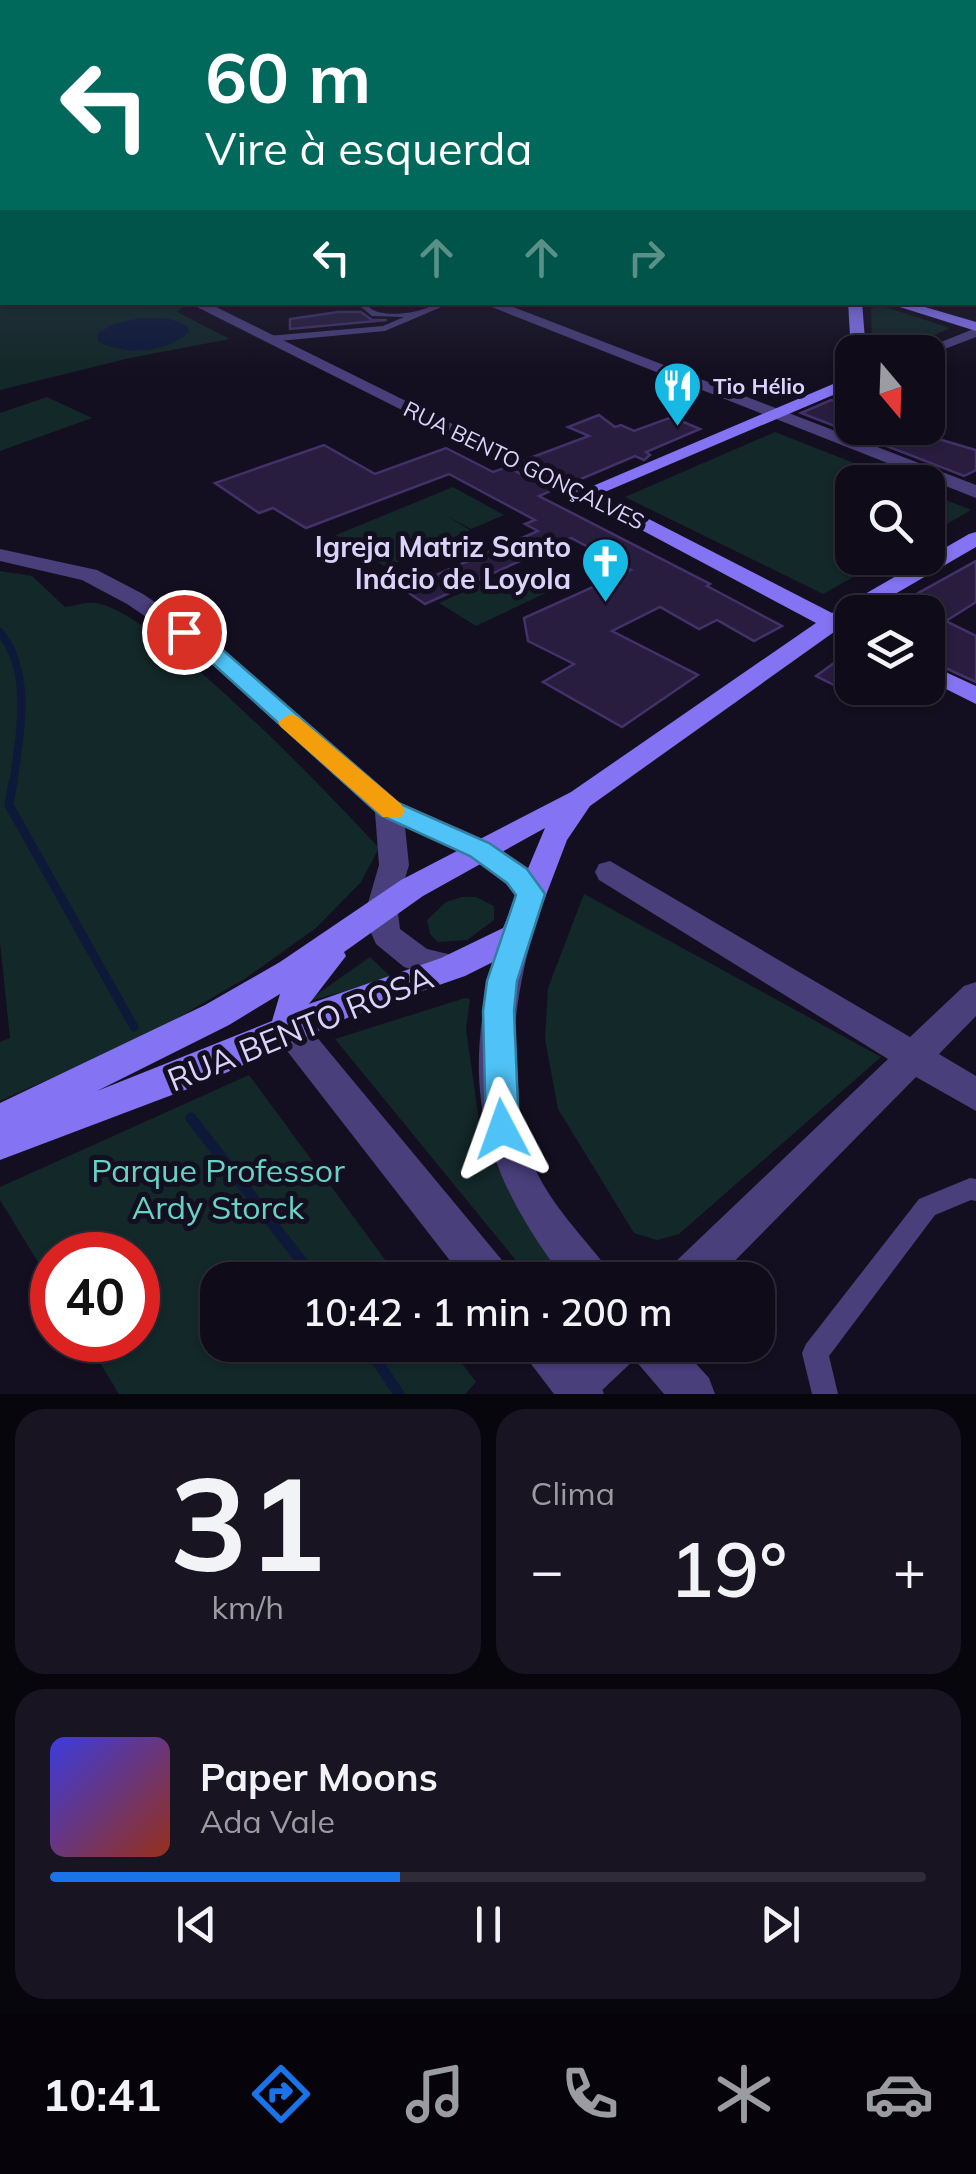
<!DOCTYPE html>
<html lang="pt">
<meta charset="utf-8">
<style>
body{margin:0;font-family:Mulish,sans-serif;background:#181421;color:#f1f3f6;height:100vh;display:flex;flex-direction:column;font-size:38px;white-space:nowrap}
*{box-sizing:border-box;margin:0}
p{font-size:32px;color:#9b9ba2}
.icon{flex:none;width:55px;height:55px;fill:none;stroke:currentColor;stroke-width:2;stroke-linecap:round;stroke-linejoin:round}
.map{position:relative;height:1394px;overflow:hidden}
.sheet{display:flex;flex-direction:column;gap:15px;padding:15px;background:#08060d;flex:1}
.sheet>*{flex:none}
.hud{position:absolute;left:0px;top:0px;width:978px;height:305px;box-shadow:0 2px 8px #0004,0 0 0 2px #2f2b37;background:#00695c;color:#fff;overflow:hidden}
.needle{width:65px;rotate:161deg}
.tools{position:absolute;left:835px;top:335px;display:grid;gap:20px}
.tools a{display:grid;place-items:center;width:110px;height:110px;border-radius:20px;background:#0f0b18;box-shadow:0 2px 8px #0004,0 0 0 2px #2f2b37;font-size:50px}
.speed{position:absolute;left:30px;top:1232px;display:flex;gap:20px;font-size:50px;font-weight:700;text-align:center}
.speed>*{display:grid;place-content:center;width:130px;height:130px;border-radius:50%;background:#0f0b18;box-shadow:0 2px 8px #0004,0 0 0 2px #2f2b37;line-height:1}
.speed .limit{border:15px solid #d22;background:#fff;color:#111}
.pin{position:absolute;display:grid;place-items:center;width:85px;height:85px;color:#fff;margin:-42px;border:5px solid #fff;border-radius:50%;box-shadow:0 2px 10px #0007}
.me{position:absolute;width:110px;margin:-55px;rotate:356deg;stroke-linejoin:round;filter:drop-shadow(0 0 8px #0008)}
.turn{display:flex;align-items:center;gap:35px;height:210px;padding:0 40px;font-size:45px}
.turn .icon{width:130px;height:130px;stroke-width:2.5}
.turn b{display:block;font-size:70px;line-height:85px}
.lanes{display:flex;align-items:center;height:95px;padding:0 40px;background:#0003;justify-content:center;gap:50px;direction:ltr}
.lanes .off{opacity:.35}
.big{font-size:75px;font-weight:600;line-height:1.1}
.sheet .card{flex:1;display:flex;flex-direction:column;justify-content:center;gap:15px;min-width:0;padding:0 35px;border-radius:30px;background:#181421}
.sheet .dial{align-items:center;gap:0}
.dial b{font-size:130px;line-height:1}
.song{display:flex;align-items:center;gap:30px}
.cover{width:120px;height:120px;border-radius:15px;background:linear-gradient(135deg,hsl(240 70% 55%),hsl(10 70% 35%))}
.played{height:10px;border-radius:5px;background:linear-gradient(90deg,#1a73e8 40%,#2f2b37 40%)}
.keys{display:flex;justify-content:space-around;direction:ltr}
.heat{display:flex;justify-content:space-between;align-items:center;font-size:55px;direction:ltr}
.sheet .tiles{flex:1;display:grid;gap:15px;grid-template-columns:1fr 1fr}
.card:last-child{grid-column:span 2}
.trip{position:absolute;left:200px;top:1262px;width:575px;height:100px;border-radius:30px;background:#0f0b18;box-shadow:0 2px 8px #0004,0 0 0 2px #2f2b37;font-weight:600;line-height:100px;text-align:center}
.menu{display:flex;height:160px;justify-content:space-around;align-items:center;background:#06040a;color:#9b9ba2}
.menu .icon{width:70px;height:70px}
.menu .on{color:#1a73e8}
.menu b{font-size:45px;color:#f1f3f6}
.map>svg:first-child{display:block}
.green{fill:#132829}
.water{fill:#0e193a}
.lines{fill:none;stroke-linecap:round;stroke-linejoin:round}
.stream-far2{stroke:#0e193a;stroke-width:8}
.stream-far1{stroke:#0e193a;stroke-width:9}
.stream{stroke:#0e193a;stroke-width:11}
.building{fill:#281d3f;stroke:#433169;stroke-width:2.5}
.service{fill:#483f7b;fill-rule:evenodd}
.minor{fill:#483f7b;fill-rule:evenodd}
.tertiary{fill:#483f7b;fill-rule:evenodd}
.secondary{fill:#8473f2;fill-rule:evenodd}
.route{fill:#4fc3f7;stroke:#337fa1;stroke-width:2.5}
.slow{fill:#f59e0b}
.labels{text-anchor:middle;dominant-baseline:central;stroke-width:10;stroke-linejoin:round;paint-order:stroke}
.far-poi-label{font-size:22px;font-weight:bold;fill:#dcd3fb;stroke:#140f20;text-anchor:start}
.far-street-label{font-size:22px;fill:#dcd3fb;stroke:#140f20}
.poi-label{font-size:28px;font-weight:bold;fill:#dcd3fb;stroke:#140f20;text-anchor:end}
.near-street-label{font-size:32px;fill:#dcd3fb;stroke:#140f20}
.near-park-label{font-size:32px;fill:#66d3c4;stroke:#140f20}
</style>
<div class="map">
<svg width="976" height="1394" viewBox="0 0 976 1394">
<rect width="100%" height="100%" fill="#140f20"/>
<g class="green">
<path d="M12,302L179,303L185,306L177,312L230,339L130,358L0,390V305Z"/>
<path d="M875,306L885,307L950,328C928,337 895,360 872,346L871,309Z"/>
<path d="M47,397L92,418L0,451V413Z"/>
<path d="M775,432L902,482H852V558H887L823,594L625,497Z"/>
<path d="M453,487L504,515L471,529L447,516L470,530L386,567L336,535Z"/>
<path d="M928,493L971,510L928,535Z"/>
<path d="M515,569L552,590L476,626L439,603Z"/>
<path d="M0,571L32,576L65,607C74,606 86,602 95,603C152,608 335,800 379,848L361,882L316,928L246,978L152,1033L0,1101V1042L10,1038L0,943Z"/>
<path d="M584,894L881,1057L679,1234L657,1240L634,1233L558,1109L545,1039L548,988Z"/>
<path d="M462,897H476L494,906V920L467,940L438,942L430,934L427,920L446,902Z"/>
<path d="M370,957L392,978L306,1002Z"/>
<path d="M465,998L470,999L466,1029L479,1121L490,1156L572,1280H532L335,1039Z"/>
<path d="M249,1075L400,1280H218V1345H448L476,1382L465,1394H119L86,1340H138V1255H52V1285L0,1200V1187Z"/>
</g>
<path class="water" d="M141,318L170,319L187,326L189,332C168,353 122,356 98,341L97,334L113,324Z"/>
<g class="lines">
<path class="stream-far2" d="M0,632C33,673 20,736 13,784"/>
<path class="stream-far1" d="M13,782L9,805L134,1027"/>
<g class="stream">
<path d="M191,1118L316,1280"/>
<path d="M366,1345L399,1394"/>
</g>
</g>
<g class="building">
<path d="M338,312H361L372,320H387L290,329V319Z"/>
<path d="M831,400L852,407V428H901L976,450V470L964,476L801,413Z"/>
<path d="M599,415L615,427L621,425L634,431L672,417L700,429L646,452L650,455L644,460L635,456L576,481L530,458L589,436L568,427Z"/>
<path d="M324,445L375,474L446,448L493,472L507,467L553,490L539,496L710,584L707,586L782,626L754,641L717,620L699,629L660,607L612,631L698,675L622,727L543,682L574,664L528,641L524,618L631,570L571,538L425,604L403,589L538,531L525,524L535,520L449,474L306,528L273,508L259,513L215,483Z"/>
<path d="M976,561V602L946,621L976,636V682L928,660V612H884Z"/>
<path d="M852,650V694L816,676Z"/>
</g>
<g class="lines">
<g class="service">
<path d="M355,302C367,302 368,309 378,312C394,316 415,313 429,307L396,302H453L385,331L268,342L264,339L268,336L383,326L404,317L372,316Z"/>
<path d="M832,387L852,394V400L829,392V388Z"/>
<path d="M970,1178L976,1179V1201L971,1200L935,1215L829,1356L838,1394H812L802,1353L806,1344L919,1199Z"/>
</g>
<g class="minor">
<path d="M976,328V337L929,355L916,352Z"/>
<path d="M860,341L883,352L855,349L852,346Z"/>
<path d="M610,861L910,1037L964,986L976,982V1016L939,1054L976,1076V1111L916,1077L716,1280H666L672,1265L888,1059L599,880L595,872L599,864Z"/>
<path d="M587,1345H641L634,1360L598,1394H557L553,1385L559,1369Z"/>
</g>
<g class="tertiary">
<path d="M0,298L9,302L0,307Z"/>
<path d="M187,302H206L594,494L584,500L577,498Z"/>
<path d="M479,302H500L976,485V498Z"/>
<path d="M0,549L97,570L143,594L217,644L399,802L490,842L528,868L546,894L542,902L531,905L520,902L506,884L470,856L405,827L409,865L397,905L400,929L427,949L465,958L469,967L465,976L441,978L404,967L376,944L367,924L366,910L379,865L375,812L201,654L127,604L82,580L0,561Z"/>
<path d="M516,924L527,927L532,936C512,1011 501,1099 536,1171C553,1206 581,1235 605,1265L611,1280H565C476,1162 459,1079 500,936L505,927Z"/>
<path d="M289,1014L301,1018L506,1265L512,1280H465L277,1038L272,1028L277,1018Z"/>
<path d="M521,1345H571L598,1378L604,1394H554L528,1360Z"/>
<path d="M628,1345H679L709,1378L715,1394H664L635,1360Z"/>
</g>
<g class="secondary">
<rect x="975" y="213" width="1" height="6"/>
<path d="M848,302H862L866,352H851Z"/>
<path d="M884,302H908L976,322V331Z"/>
<path d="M852,376V387L600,494L832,613L969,534L976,532V547L864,612H852L849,621L852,639L834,632L590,806L567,840L527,945L465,976L356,1014L201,1084L0,1160V1103L205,1005L280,962L401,880L571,792L816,623L574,494ZM545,828L503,928L441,958L309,1004L346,956L344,952L423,896ZM280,994L272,1021L97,1091L229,1025Z"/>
<path d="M928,664L976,686V704L928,680Z"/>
</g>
</g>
<linearGradient id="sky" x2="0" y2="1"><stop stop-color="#0b0812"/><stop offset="0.48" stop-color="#34374e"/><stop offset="1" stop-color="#34374e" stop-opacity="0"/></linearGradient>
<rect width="976" height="372" fill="url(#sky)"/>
<path class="route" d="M184,626L216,644L398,803L489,843L527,869L545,894L517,981L514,1011L519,1129L514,1139L502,1144L491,1139L486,1129L483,1011L487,981L516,895L507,883L470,856L380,815L201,653L173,632Z"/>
<path class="slow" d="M290,714L298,717L401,804L405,811L401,817H383L281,727L278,722Z"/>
<defs>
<symbol id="restaurant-pin" viewBox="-11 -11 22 30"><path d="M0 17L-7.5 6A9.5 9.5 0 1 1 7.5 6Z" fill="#16b8e4" stroke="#140f20"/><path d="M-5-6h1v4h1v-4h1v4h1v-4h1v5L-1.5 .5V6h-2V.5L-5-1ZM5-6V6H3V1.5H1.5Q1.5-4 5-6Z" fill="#fff"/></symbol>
<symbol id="church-pin" viewBox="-11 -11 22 30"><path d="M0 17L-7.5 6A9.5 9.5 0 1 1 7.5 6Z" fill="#16b8e4" stroke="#140f20"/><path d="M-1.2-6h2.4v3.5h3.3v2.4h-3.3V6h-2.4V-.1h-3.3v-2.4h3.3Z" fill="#fff"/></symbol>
</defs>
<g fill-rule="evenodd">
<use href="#restaurant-pin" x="650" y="358" width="55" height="75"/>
<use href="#church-pin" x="578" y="534" width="55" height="75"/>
</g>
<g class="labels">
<g class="far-poi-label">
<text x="713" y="386">Tio Hélio</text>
</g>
<g class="far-street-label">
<text transform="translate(524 465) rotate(26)">RUA BENTO GONÇALVES</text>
</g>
<g class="poi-label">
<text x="571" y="546">Igreja Matriz Santo<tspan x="571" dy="32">Inácio de Loyola</tspan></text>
</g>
<g class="near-street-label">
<text transform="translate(300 1028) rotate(-22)">RUA BENTO ROSA</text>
</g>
<g class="near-park-label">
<text x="218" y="1170">Parque Professor<tspan x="218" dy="37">Ardy Storck</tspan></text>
</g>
</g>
</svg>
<div class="tools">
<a><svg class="needle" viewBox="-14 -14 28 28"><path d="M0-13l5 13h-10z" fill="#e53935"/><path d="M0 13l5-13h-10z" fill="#9b9ba2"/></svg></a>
<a><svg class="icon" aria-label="search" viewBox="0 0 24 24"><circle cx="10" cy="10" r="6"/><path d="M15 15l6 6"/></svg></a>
<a><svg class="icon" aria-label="layers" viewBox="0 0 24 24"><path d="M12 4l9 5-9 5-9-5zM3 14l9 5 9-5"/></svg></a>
</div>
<div class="speed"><div class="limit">40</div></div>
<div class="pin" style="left:184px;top:632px;background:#d93025"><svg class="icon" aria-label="arrive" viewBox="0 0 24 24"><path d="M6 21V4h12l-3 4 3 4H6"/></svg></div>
<svg class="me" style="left:502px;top:1129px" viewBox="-20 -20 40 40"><path d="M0-17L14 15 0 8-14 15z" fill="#4fc3f7" stroke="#fff" stroke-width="4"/></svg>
<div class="trip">10:42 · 1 min · 200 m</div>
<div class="hud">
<div class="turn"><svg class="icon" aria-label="left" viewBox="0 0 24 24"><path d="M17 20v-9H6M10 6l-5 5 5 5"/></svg><div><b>60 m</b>Vire à esquerda</div></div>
<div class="lanes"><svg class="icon" aria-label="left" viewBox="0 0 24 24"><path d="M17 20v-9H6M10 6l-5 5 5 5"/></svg><svg class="icon off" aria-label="ahead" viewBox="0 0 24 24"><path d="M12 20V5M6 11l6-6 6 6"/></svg><svg class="icon off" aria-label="ahead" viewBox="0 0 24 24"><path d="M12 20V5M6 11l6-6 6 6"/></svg><svg class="icon off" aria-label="right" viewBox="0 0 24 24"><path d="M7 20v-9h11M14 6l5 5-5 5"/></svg></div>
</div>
</div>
<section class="sheet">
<div class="tiles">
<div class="card dial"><b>31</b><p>km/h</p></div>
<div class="card"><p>Clima</p>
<div class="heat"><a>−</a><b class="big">19°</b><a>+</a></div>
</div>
<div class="card">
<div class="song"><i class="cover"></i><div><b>Paper Moons</b><p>Ada Vale</p></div></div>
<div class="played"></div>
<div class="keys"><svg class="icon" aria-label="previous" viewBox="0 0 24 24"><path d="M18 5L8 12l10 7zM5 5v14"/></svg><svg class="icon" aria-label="pause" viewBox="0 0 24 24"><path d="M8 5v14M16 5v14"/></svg><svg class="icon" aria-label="next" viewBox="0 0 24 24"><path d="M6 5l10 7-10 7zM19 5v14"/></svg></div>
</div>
</div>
</section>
<nav class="menu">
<b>10:41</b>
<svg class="icon on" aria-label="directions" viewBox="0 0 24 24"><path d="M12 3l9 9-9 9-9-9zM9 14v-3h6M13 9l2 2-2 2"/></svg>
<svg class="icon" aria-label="music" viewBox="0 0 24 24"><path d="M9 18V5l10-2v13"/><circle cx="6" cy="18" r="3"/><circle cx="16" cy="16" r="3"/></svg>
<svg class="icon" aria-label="phone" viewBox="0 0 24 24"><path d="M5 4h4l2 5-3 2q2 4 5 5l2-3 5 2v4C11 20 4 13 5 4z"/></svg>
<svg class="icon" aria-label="climate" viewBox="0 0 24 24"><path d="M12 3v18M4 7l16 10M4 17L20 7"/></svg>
<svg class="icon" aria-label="car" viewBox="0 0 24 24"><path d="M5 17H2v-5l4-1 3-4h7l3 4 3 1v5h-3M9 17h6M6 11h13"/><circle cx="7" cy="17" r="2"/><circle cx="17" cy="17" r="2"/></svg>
</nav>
